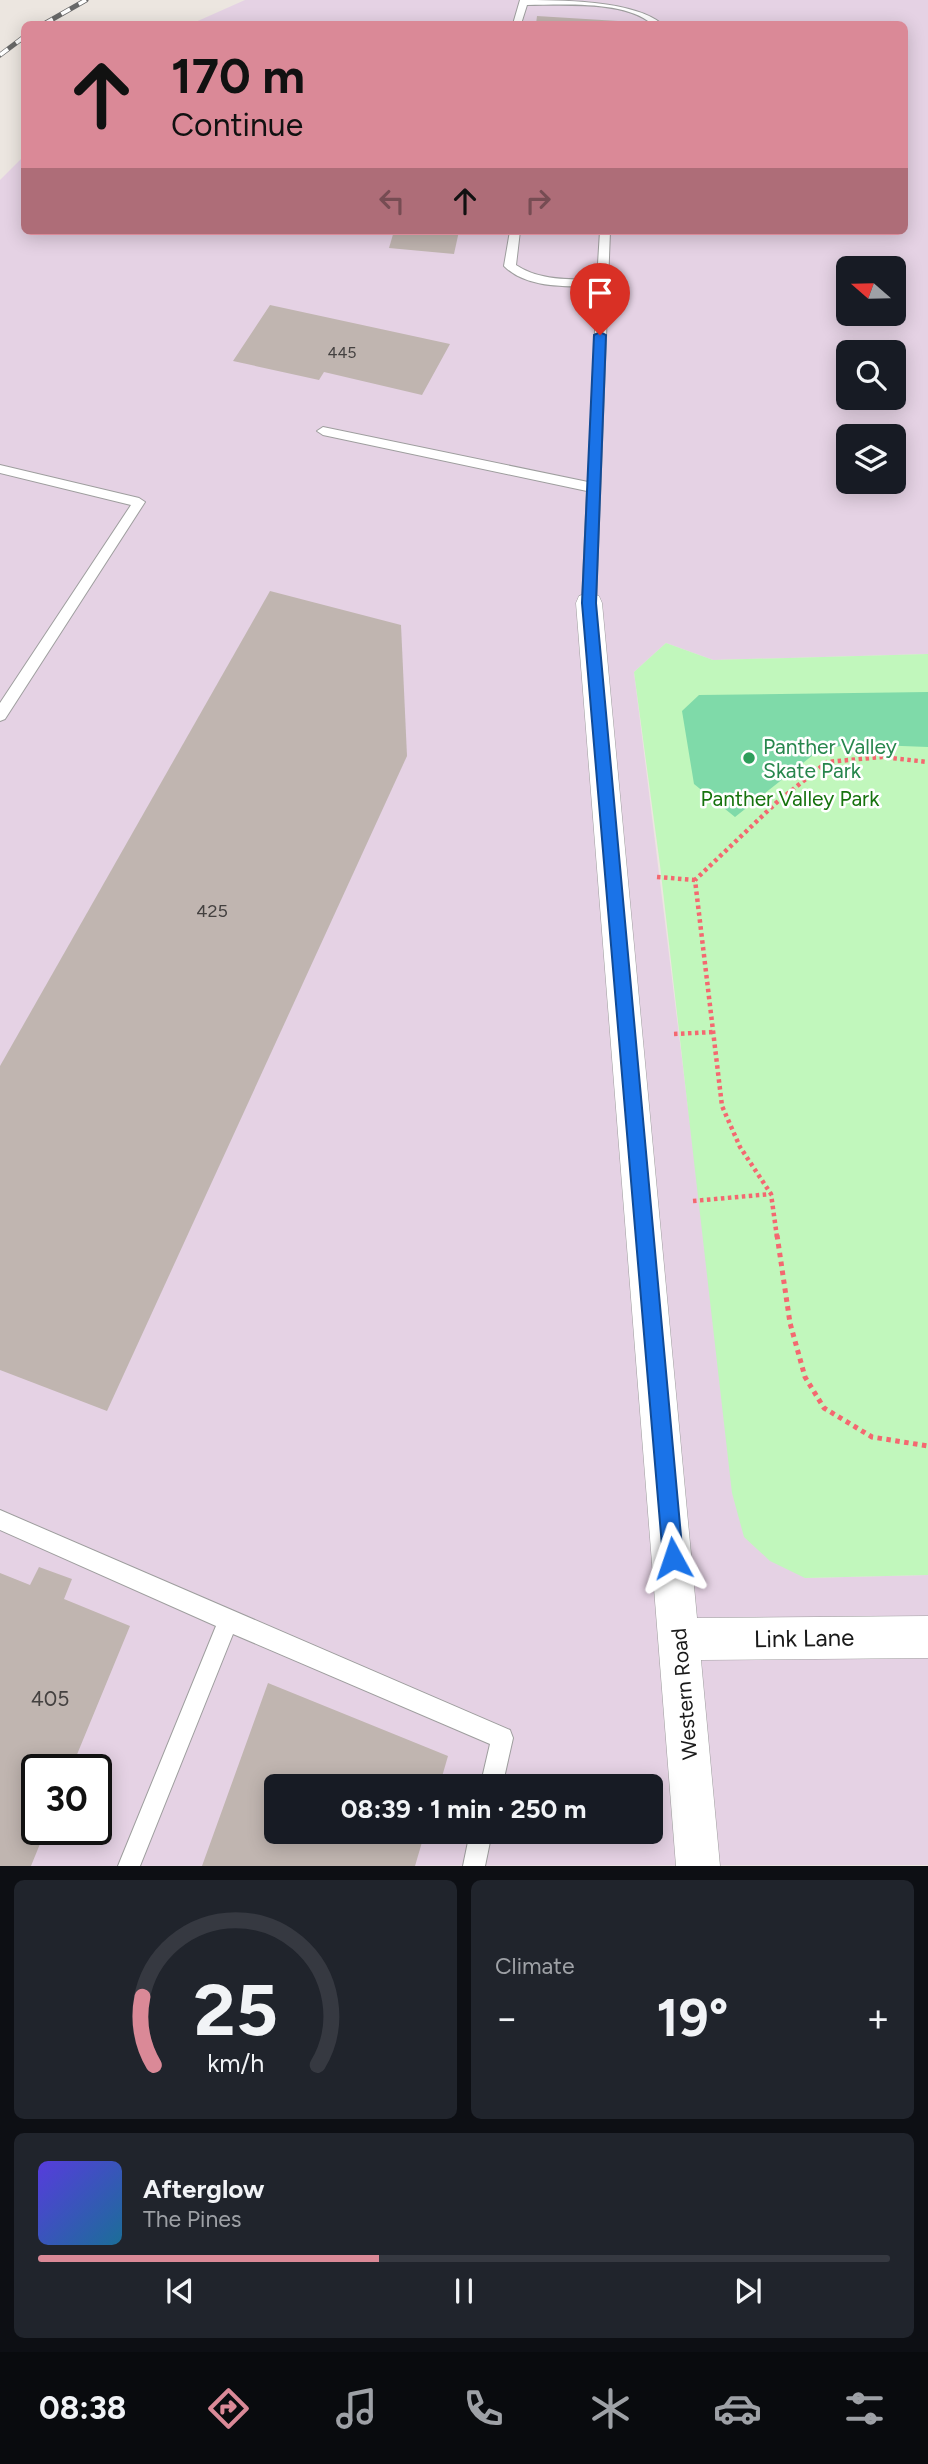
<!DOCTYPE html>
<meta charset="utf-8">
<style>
body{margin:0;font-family:Figtree,sans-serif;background:#20242c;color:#f1f3f6;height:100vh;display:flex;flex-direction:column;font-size:26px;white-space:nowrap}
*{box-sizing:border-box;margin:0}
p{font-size:23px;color:#9ea1a6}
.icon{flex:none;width:38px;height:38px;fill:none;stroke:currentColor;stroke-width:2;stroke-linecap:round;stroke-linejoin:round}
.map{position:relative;height:1866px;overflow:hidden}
.sheet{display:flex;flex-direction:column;gap:14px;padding:14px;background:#0d0f14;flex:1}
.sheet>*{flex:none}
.banner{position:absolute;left:21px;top:21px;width:887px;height:214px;border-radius:10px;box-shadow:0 4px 18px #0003;background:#da8997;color:#111;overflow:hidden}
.needle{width:46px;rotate:290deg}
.fabs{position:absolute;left:836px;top:256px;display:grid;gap:14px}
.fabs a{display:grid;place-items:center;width:70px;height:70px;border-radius:10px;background:#171b24;box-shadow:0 4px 18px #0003;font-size:35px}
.speed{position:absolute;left:21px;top:1754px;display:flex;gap:14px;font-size:35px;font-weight:700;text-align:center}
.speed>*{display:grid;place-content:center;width:91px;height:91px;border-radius:50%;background:#171b24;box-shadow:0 4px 18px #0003;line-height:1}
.speed .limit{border:4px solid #111;border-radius:10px;background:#fff;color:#111}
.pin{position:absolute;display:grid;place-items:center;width:60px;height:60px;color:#fff;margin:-72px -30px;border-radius:50% 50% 50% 0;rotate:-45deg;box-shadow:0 0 7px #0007}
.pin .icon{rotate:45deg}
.me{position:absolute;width:77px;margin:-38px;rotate:355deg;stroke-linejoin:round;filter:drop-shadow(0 0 5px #0008)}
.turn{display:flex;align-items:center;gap:24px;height:147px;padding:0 35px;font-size:32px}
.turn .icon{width:91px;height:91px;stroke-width:2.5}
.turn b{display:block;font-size:49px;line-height:60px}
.lanes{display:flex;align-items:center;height:66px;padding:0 35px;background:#0003;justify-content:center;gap:35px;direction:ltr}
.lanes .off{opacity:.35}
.big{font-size:52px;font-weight:700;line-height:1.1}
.sheet .card{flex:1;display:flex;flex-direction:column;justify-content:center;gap:10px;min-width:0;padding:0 24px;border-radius:10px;background:#20242c}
.sheet .dial{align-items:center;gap:0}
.dial svg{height:182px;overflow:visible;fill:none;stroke:#363941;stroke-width:7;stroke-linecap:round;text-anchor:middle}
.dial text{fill:#f1f3f6;stroke:none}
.song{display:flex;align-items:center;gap:21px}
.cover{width:84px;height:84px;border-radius:10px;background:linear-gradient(135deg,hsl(250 70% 55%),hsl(200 70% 35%))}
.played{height:7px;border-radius:4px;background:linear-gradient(90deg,#da8997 40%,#363941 40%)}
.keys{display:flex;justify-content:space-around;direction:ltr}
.heat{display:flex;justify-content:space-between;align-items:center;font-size:38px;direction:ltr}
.sheet .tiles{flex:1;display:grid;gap:14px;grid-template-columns:1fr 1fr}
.card:last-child{grid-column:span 2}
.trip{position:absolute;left:264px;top:1774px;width:399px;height:70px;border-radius:10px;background:#171b24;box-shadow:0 4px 18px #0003;font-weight:700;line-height:70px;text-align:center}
.menu{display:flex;height:112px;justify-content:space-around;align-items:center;background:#090b0e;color:#9ea1a6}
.menu .icon{width:49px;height:49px}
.menu .selected{color:#da8997}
.menu b{font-size:32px;color:#f1f3f6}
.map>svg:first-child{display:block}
.industrial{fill:#e5d2e4;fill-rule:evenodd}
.park{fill:#c1f7bc}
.pitch{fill:#7fdaa9}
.building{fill:#c0b5b0}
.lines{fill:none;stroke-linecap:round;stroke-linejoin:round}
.service-casing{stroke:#9e9e9e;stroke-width:2}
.minor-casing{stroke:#9e9e9e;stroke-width:1}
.path-far1{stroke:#f46870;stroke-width:4.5;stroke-dasharray:3.5 3.5;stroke-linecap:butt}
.path{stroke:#f46870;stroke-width:5;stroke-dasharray:4.5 4.5;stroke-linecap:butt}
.service{fill:#fff;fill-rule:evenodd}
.minor{fill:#fff;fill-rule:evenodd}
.rail-casing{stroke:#686868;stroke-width:5}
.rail{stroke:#fff;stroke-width:3.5;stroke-dasharray:10;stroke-linecap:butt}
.route{fill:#1a73e8;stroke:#114b97;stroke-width:2}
.leisure-dot{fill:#2e9e5b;stroke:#fff;stroke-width:2.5}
.labels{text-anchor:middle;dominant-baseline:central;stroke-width:5;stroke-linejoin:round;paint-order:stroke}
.far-number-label{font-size:16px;fill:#444140}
.number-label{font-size:18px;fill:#444140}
.leisure-label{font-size:21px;fill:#27864d;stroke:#fff;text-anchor:start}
.park-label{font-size:21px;fill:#16730e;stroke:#fff}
.street-label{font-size:21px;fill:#1a1a1a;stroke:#fff}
.near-number-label{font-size:21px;fill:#444140}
.near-street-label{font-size:24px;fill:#1a1a1a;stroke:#fff}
</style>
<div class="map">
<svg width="928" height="1866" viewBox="0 0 928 1866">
<rect width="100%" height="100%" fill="#ece6e0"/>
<path class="industrial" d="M245,0H928V654L713,660L666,643L634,672L701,1212L805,1578L928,1575V1865L0,1866V180L24,156V231H905V24H191ZM849,268H894V313H849ZM849,352H894V397H849ZM849,436H894V481H849ZM37,1769H96V1829H37ZM276,1787H651V1832H276Z"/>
<path class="park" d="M666,643L713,660L928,654V1575L805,1578L770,1561L744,1537L732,1493L660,865L634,672Z"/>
<path class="pitch" d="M928,692V747L850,744L818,751L735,817L694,784L682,711L699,695Z"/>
<g class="building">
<path d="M537,16L618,21L617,24H536Z"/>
<path d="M394,231H459L454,254L389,248Z"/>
<path d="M270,305L450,344L422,395L324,372L319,380L233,361Z"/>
<path d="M270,591L401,625L407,756L107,1411L0,1370V1066Z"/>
<path d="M39,1567L72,1579L64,1599L130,1626L71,1769H37V1829H46L31,1866H0V1573L30,1585Z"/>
<path d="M268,1683L448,1756L439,1787H276V1832H425L415,1866H202Z"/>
</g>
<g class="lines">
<defs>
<g id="service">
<path d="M520,0C559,0 633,0 662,24H652C624,0 562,5 527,5L521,24H513Z"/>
<path d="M510,231H520L516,265C540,281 569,279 597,280L600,231H610L596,603L589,608L582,603L587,491L323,435L317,431L323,427L588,482L597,287C567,286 527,289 504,266Z"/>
<path d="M0,465L139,498L145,502L5,719L0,721V703L131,505L0,473Z"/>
<path d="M0,1510L510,1730L513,1738L502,1787H480L490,1744L233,1634L140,1866H118L216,1626L0,1530Z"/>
<path d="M470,1832H492L485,1866H463Z"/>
</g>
<path id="minor" d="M589,593L599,596L602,603L697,1618L928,1616V1658L701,1660L720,1866H676L576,603L579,596Z"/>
</defs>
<use href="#service" class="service-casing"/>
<use href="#minor" class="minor-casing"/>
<g class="path-far1">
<path d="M657,877L695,880"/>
<path d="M674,1034L714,1032"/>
<path d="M693,1201L771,1194"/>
<path d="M777,1237L771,1194L740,1147L722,1106L695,880L776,803L827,762L882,757L928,762"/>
</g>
<path class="path" d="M777,1235L790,1323L805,1377L824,1408L872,1437L928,1446"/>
<use href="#service" class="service"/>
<use href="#minor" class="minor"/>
<defs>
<g id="rail">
<path d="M44,24L86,0"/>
<path d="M0,55L24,37"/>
</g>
</defs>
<use href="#rail" class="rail-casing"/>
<use href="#rail" class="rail"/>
</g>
<path class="route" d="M600,332L606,335L596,603L683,1558L680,1565L673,1568L666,1565L663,1558L582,603L594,335Z"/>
<circle class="leisure-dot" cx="749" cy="758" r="7"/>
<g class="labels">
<g class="far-number-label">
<text x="342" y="352">445</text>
</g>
<g class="number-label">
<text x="212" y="911">425</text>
</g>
<g class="leisure-label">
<text x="763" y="746">Panther Valley<tspan x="763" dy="24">Skate Park</tspan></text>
</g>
<g class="park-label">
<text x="790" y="798">Panther Valley Park</text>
</g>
<g class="street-label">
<text transform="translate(684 1694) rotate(-95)">Western Road</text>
</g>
<g class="near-number-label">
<text x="50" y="1698">405</text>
</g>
<g class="near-street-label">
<text transform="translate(804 1638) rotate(-1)">Link Lane</text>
</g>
</g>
</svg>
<div class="fabs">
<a><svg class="needle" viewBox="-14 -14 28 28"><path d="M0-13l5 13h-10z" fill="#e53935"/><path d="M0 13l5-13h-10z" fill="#9ea1a6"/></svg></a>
<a><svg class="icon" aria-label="search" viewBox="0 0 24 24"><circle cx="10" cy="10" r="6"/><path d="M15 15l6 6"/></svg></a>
<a><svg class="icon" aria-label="layers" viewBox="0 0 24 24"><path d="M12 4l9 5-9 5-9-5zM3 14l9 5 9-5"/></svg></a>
</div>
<div class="speed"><div class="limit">30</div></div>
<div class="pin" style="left:600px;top:335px;background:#d93025"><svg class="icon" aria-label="arrive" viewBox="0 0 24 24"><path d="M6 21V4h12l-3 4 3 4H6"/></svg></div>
<svg class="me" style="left:673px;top:1558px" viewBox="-20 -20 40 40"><path d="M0-17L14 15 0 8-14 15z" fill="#1a73e8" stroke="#fff" stroke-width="4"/></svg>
<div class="trip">08:39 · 1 min · 250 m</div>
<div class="banner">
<div class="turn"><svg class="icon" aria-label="ahead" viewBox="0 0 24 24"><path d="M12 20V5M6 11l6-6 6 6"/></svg><div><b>170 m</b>Continue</div></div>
<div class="lanes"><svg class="icon off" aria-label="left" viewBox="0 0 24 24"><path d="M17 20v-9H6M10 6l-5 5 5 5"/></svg><svg class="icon" aria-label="ahead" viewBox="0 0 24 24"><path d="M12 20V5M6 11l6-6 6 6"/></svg><svg class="icon off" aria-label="right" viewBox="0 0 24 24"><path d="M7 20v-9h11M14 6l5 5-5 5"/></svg></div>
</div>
</div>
<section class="sheet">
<div class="tiles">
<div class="card dial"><svg viewBox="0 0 100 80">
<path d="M14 69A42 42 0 1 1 86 69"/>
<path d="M14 69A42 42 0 0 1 9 39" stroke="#da8997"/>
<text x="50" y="56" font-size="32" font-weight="700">25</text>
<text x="50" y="72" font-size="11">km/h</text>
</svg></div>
<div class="card"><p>Climate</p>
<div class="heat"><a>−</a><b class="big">19°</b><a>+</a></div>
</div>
<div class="card">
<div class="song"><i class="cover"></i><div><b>Afterglow</b><p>The Pines</p></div></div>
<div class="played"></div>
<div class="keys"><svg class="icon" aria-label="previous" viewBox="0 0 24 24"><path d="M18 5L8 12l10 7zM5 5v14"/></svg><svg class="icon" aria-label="pause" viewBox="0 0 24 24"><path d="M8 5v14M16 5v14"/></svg><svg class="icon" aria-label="next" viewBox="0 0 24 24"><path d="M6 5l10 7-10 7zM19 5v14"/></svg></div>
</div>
</div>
</section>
<nav class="menu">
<b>08:38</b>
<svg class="icon selected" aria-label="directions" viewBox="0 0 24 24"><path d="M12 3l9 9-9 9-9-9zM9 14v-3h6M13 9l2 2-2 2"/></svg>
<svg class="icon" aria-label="music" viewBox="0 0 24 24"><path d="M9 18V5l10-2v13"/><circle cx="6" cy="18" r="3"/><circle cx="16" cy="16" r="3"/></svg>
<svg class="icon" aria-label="phone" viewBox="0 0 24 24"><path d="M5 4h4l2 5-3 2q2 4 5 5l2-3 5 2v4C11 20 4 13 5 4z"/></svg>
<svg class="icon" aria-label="climate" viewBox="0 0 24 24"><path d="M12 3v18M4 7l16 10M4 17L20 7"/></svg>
<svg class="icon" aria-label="car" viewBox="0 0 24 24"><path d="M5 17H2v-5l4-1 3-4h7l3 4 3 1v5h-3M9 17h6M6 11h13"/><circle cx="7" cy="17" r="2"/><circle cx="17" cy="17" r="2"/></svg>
<svg class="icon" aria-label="filters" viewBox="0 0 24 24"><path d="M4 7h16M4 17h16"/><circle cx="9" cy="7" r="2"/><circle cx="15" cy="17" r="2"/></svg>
</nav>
